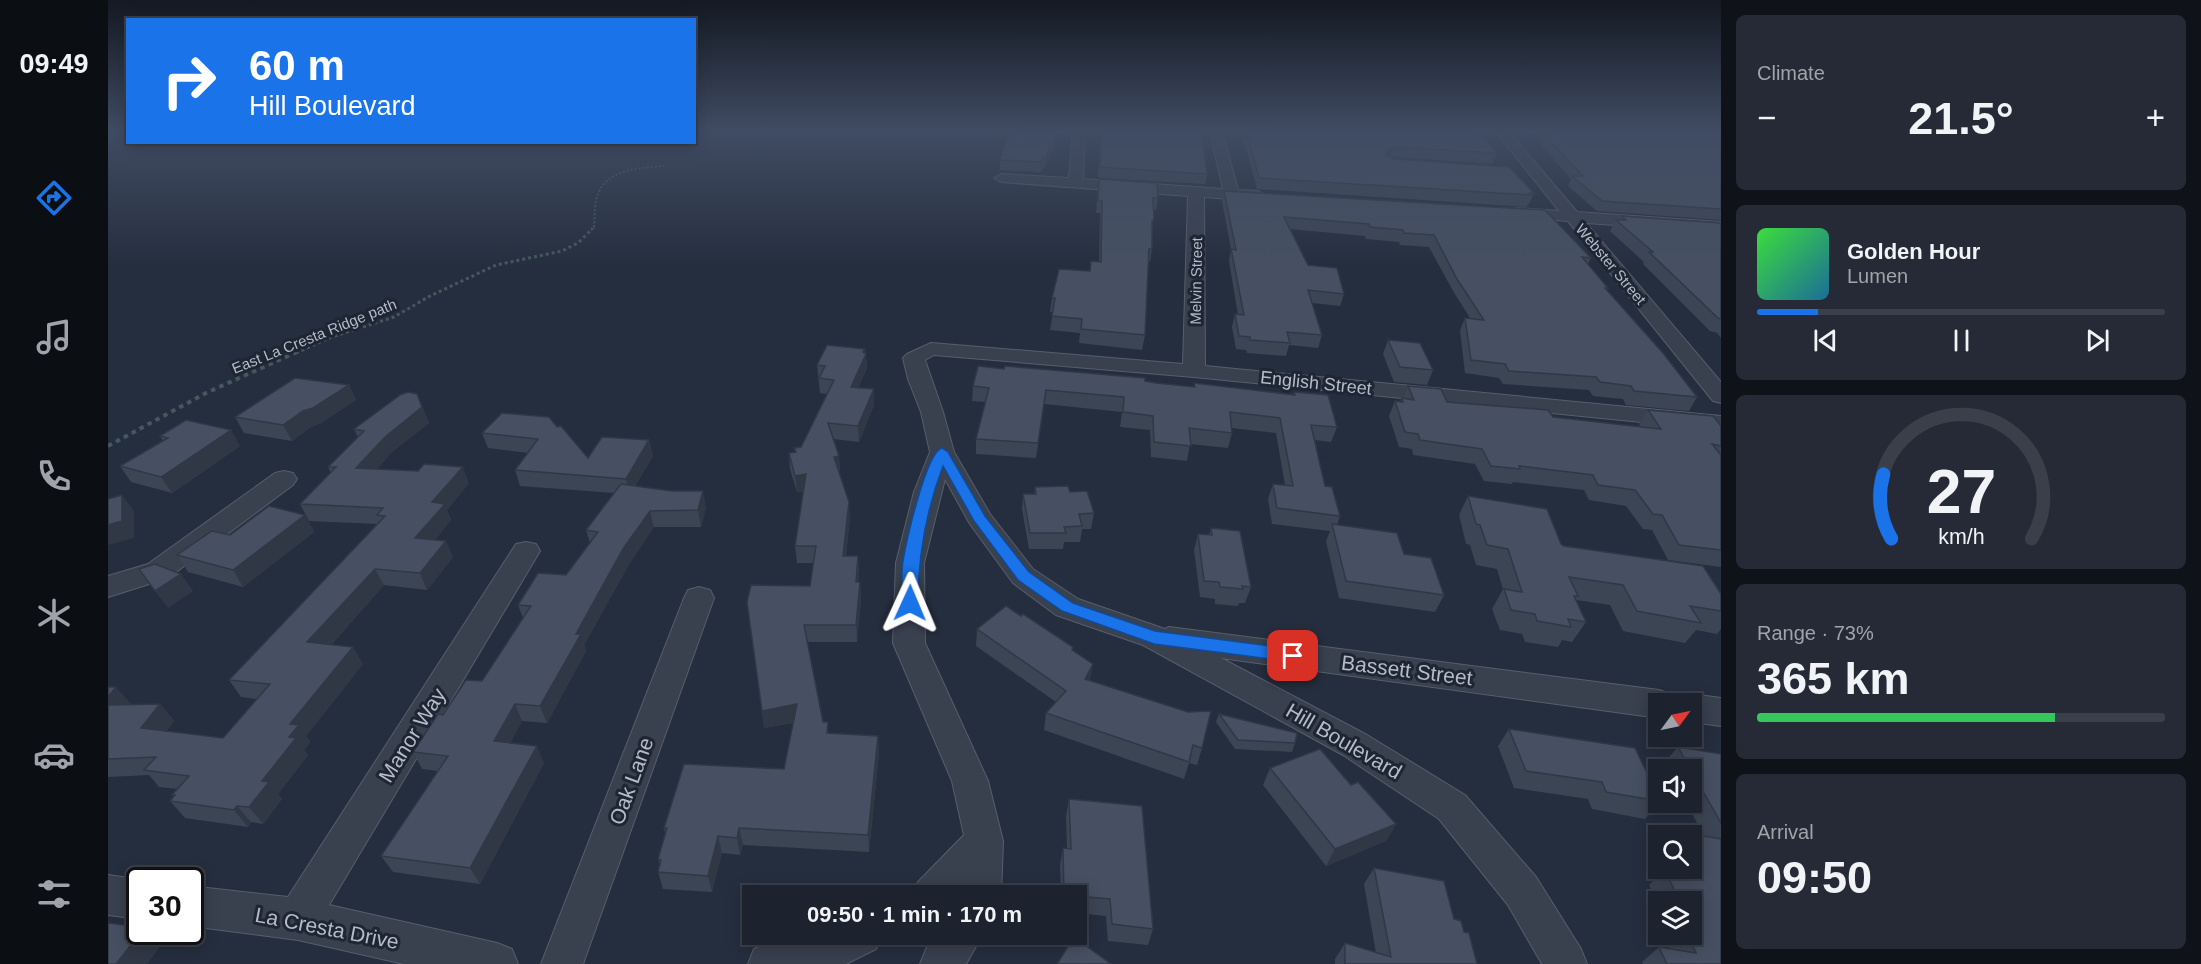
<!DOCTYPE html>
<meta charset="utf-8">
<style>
body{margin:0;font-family:Helvetica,sans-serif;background:#252a36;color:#f1f3f6;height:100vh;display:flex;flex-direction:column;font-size:22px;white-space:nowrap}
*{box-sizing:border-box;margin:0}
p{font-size:20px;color:#a0a4aa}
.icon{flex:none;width:33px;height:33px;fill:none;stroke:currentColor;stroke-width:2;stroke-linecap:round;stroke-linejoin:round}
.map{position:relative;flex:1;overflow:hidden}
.panel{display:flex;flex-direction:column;gap:15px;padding:15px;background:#0f1319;width:480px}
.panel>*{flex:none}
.guide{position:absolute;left:18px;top:18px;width:570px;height:126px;border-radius:0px;box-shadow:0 3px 15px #0003,0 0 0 2px #3a3f4a;background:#1a73e8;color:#fff;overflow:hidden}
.needle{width:39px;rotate:57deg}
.buttons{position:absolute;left:1540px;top:693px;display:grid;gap:12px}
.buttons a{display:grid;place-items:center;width:54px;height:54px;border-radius:0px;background:#1c222e;box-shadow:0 3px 15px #0003,0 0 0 2px #3a3f4a;font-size:30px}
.speed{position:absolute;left:18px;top:867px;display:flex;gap:12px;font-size:30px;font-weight:700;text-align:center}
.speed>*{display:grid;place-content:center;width:78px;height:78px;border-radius:50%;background:#1c222e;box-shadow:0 3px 15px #0003,0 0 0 2px #3a3f4a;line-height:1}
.speed .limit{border:3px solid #111;border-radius:9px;background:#fff;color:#111}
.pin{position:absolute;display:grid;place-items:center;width:51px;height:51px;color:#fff;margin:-26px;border-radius:12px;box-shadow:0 3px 9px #0006}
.me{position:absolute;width:66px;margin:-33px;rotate:1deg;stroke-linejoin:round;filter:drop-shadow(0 0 4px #0008)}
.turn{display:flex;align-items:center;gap:21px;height:126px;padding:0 24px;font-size:27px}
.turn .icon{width:78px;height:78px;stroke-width:2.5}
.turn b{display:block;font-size:42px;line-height:51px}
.big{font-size:45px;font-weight:800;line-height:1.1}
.panel .card{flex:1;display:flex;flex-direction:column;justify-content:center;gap:9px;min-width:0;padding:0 21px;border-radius:9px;background:#252a36}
.panel .dial{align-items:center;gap:0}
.dial svg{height:156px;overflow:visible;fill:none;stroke:#3a3f4a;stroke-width:7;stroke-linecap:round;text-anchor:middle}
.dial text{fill:#f1f3f6;stroke:none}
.song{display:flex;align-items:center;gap:18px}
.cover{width:72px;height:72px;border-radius:9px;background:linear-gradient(135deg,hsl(120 70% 55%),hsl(200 70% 35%))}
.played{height:6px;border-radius:3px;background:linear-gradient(90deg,#1a73e8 15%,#3a3f4a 15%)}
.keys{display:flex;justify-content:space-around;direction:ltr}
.heat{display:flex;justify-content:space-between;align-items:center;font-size:33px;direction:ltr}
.charge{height:9px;border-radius:4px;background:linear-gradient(90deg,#34c759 73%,#3a3f4a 0)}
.trip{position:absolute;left:634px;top:885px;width:345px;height:60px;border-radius:0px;background:#1c222e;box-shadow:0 3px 15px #0003,0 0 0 2px #3a3f4a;font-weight:800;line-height:60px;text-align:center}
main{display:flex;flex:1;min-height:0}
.tabs{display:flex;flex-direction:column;width:108px;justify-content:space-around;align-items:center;background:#0b0e12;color:#a0a4aa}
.tabs .icon{width:42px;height:42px}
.tabs .selected{color:#1a73e8}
.tabs b{font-size:27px;color:#f1f3f6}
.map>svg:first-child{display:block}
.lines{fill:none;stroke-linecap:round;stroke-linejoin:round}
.minor-casing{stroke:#575e6c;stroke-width:2}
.path-far2{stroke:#45585c;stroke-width:2;stroke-dasharray:2 2;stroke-linecap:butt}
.path-far1{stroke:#45585c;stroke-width:3;stroke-dasharray:3 3;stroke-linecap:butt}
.path{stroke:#45585c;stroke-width:4;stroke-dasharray:4.5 4.5;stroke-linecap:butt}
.minor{fill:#39404e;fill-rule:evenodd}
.wall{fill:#3c4554}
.shaded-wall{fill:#313845}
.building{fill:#465062;stroke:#313845;stroke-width:1.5}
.route{fill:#1a73e8;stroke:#114b97;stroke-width:1.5}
.labels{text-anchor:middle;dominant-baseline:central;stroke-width:6;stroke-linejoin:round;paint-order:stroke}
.far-street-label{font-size:15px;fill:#b5bbc9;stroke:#1e2533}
.street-label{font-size:18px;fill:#b5bbc9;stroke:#1e2533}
.near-street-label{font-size:21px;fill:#b5bbc9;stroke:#1e2533}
</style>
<main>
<nav class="tabs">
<b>09:49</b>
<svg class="icon selected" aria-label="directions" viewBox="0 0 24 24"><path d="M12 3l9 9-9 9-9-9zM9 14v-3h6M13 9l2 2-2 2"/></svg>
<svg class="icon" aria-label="music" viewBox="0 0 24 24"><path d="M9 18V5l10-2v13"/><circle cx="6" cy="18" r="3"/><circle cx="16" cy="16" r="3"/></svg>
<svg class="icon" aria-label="phone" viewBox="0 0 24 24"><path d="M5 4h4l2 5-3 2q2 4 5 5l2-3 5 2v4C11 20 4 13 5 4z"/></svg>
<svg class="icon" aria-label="climate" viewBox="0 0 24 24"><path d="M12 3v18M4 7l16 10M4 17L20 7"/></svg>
<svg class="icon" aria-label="car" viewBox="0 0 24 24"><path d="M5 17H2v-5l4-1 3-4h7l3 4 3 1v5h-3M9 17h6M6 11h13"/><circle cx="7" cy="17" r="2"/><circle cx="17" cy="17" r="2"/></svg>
<svg class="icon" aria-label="filters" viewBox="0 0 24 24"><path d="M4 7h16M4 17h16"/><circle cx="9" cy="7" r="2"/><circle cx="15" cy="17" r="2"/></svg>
</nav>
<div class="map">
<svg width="1613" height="964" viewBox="0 0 1613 964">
<rect width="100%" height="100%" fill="#252e3e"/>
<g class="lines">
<defs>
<g id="minor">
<path d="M965,132H977L975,179L1115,189L1102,132H1114L1130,190L1150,191L1158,196L1150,201L1096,197L1097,366L1613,416V430L1086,377L826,355L817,360L835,412L846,452L882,514L925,569L970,599L1057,629L1061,627L1551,690L1563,694L1568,704H1551V718L1113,658L1259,735L1357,795L1428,877L1473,949L1479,964H1434L1400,905L1331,819L1235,755L1035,645L948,615L905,583L862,524L837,479L816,563L817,643L880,781L895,841L893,896H804L810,882L856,835L844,781L785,643L788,563L806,492L822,452L813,412L800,379L795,358L799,354L823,343L1075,364L1080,196L893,182L886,178L893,174L961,178Z"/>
<path d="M1388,132H1401L1469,212L1613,222V232L1478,223L1613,382V403L1605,401L1460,221L1402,216L1400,213L1408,208L1451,211Z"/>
<path d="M176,471L185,473L189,479L185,485L60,578L0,597V576L40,564L167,473Z"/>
<path d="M418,542L428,544L432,551L221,905L389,943L404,949L410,964H296L190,940L82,926V886L180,897L408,544Z"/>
<path d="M591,587L602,590L606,598L475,964H433L576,598L580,590Z"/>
<path d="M1584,694L1613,698V726L1584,722V704H1569L1572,698Z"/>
<path d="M0,875L35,880H32V919L0,915Z"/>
<path d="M703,934H774L768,949L738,964H640L646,949L661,943Z"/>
<path d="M828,934H875L858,964H812L818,949Z"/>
</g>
</defs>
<use href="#minor" class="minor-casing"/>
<g class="path-far2">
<path d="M0,134L5,132"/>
<path d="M483,230L486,227C487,217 486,203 490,194C500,168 533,168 556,166"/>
</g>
<path class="path-far1" d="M188,353L221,338L286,317L322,296L388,265L454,251L470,243L485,228"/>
<path class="path" d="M0,446L98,393L191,351"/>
<use href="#minor" class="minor"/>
</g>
<g class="wall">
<path d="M901,132H962L947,136L945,153L943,152L937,168H935L933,172L892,170V160Z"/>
<path d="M993,132H1093L1099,174L1097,184L990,178Z"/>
<path d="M1131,132H1370L1389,153L1385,164L1283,157L1286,159L1426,193L1421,204H1420L1418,207L1149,189L1139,151Z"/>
<path d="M1425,132H1613V220L1489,211L1460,186L1463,179L1432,144L1433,141Z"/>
<path d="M991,179L1050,198L1048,210H1046L1044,232V249L1042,262H1040L1037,335L1034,350L971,343L972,333L942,330L945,312H942L944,298L982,271L991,262L992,213H988Z"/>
<path d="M1116,191L1483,258L1480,264L1500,288L1499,290L1589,397L1581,411L1518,405L1515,399L1485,396L1481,390L1395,384L1391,378L1357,373L1352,330L1357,318H1362L1345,291L1321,247L1292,245L1291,242L1258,239L1257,236L1182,229L1200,265L1236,294L1232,306L1204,303L1214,335L1210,348L1181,345L1178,356L1139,353L1138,350L1128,349L1124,327L1127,314L1130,315L1121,261L1123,249L1114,201Z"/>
<path d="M1513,216L1613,223V338L1609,333L1602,331L1535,264L1536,262L1502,231L1508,220H1511Z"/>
<path d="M1280,340L1325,370L1319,385L1286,382L1275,354Z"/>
<path d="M757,349L759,368L750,388L766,405L751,442L725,439L731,456L732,472H731L742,518L738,556H750L751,573L750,582H752L753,599L749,642H699L715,722L721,733L770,736L771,753L761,852L635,845L632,855L614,853L604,892L555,889L550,872L552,865L550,859L557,833L556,828L676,769L685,723L656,728L654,711L702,586L706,563H689L687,546L696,491L689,492L682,469L681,453L687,452L686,448L693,447L719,394L712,393L709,365Z"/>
<path d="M1037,381L1048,383L1086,387V383L1185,395L1186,392L1229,427L1223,442L1207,440L1217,486L1232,516L1229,525L1296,554L1336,595L1327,612L1231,598L1218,541L1222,531L1164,524L1160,499L1165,484L1177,485L1168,433L1123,428L1124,433L1120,448L1082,444L1079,461L1043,457L1042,430L1012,427L1014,412L936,404L928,458L868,454V439L877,402L864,401L865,386Z"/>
<path d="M241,385L248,400L213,423L203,427L184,441L136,433L127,417Z"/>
<path d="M1300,386L1339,402L1445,417L1533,427L1531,424L1540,410L1613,426V567L1560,560L1544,530L1535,529L1518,506L1481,500L1476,490L1405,482L1404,484L1376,481L1367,464L1305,455L1304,449L1291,447L1281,416L1287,401L1292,402L1294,398L1295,399Z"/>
<path d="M309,394L321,423L284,452L269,469L361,483L339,510L343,520L327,540L345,557L319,590L276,585L223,645L255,664L198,736L202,742L196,750L200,755L170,794L174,799L155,824L143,822L140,827L77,818L62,801L66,797L64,795L69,789L51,787L41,775L0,777V687L23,705L52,704L66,721L58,731L115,738L149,699L133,697L121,680L269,524L201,521L192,504L223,473L220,467L250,437L246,429Z"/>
<path d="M449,427L480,458L541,440L545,456L527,486L598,507L593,527H546L520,566L476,645L478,651L439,723L414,721L402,743L436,763L372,884L285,872L273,856L330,771L314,769L305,752L335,715L374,681L415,618L410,605L458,575L482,543L478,530L506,493L412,486L407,470L420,453L380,448L374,433Z"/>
<path d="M52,436L132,446L64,493L23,482L12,466L55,441Z"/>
<path d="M927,487L962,492L986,513L983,529H974L972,542H956L955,549H921L914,509L915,494H926Z"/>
<path d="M1360,496L1456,546L1613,594V629L1609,634L1588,630L1577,643L1515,631L1502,605L1468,600L1478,622L1464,642L1454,640L1450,647L1417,642L1414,634L1392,630L1384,609L1395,589L1389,569L1368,565L1362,545L1358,544L1351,515Z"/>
<path d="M197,515L206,532L135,587L80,572L69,555L122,535Z"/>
<path d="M1103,528L1143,587L1137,603H1131L1130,606L1107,604V599L1092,597L1086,550L1090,534L1101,535Z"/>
<path d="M869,629L964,651L982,681L1094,748L1089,765L1081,763L1076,779L936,730L938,713L948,702L868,646Z"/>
<path d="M1111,714L1187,743L1184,752L1127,749L1108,722Z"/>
<path d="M1401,729L1551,798V802H1552L1537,819L1484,809L1480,799L1406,788L1390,746Z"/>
<path d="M1570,747L1613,754V964H1535L1534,962L1551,947L1562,949L1557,939L1561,934H1584V902H1551V905L1541,885L1556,870L1563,871L1562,868H1584V836H1561L1565,831L1596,836L1578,802H1584V770H1560L1556,763Z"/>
<path d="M1162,768L1243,785L1288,824L1278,841L1218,866L1155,785Z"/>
<path d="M961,799L1045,929L1040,945L1000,941L998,916L969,913V896H953L952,865L955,848H959L958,816Z"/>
<path d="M1266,868L1346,919L1356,932L1369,964H1227V959L1237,943L1268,953L1256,884Z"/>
</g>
<g class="shaded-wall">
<path d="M947,132H962L947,136L945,153Z"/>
<path d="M943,142V152L937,168L938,158Z"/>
<path d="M1286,147L1283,157L1275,161L1278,151Z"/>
<path d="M1046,219L1044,231L1041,233L1044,221Z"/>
<path d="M757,349L759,368L744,402L743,387Z"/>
<path d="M241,385L248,400L213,423L203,427L184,441L175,425L195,411Z"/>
<path d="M766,389V405L751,442L750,426Z"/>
<path d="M314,407L321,423L284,452L256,484L248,468L277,437Z"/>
<path d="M123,430L132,446L64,493L53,477Z"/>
<path d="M541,440L545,456L522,495L518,479Z"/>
<path d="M731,456L732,472L727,473L726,457Z"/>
<path d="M355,467L361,483L339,510L343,520L315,555L307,538L324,502Z"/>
<path d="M698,474L700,491L689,492L687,476Z"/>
<path d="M595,491L598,507L593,527L590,510Z"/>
<path d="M14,495L26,511V538L0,545V525Z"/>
<path d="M741,502L742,518L736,572L735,556Z"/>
<path d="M542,511L546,527L520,566L476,645L478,651L439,723L432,706L468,634L515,549Z"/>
<path d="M197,515L206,532L135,587L125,570Z"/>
<path d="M338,541L345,557L319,590L312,573Z"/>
<path d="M750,556L751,573L749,599L748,582Z"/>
<path d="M267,569L276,585L210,659L199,642Z"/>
<path d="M73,574L85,591L60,608L47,591Z"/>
<path d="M752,582L753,599L749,642L748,625Z"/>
<path d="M245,647L255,664L198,736L202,742L196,750L200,755L170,794L174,799L155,824L141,807L154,781L181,737L182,724Z"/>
<path d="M985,664L982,681L977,679Z"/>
<path d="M8,687L23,704L0,713V697Z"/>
<path d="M52,704L66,721L48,746L33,728Z"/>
<path d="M407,704L414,721L394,758L386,741Z"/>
<path d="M689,704L691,722L656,728L654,711Z"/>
<path d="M770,736L771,753L761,852L760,835Z"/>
<path d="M429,746L436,763L372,884L362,868Z"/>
<path d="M129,806L143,822L140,827L126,810Z"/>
<path d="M1288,824L1278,841L1218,866L1227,849Z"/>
<path d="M631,828L635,845L632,855L629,838Z"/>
<path d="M610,836L614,853L604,892L600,876Z"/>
<path d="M33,932H41L54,944L39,964H8Z"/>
</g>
<g class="building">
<path d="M901,132H947L946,142H943L938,158H935L934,162L892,160Z"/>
<path d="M993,132H1093L1099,174L992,167Z"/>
<path d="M1137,132H1370L1389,153L1286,147L1278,151V155L1286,159L1401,167L1426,193H1421L1423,195L1151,178L1141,141Z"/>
<path d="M1437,132H1613V209L1494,201L1464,176H1475L1436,135H1439Z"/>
<path d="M991,179L1049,183L1050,198H1045L1046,219L1044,221V249H1041L1037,335L973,329L974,319L944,316L947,298H944L951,269L982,271L983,261L993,262L994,201H990Z"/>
<path d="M1116,191L1437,210L1483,258L1474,257L1500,288H1497L1555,353L1589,397L1526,391L1523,386L1492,382L1488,377L1401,371L1397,364L1363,360L1357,318L1376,320L1349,279L1326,235L1296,233L1295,230L1262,227L1261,224L1176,217L1200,265L1229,268L1236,294L1200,290L1214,335L1179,332L1182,343L1142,340V337L1131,336L1127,314L1136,315L1123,249L1128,250Z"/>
<path d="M1513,216L1613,223V319L1610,318L1541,252H1545L1508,220H1518Z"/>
<path d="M1280,340L1312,343L1325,370L1292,367Z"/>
<path d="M719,345L757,349L755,352L758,354L743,387L766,389L750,426L720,423L731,456L726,457L741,502L735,556H750L748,582H752L748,625H696L715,722H720L719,733L770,736L760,835L631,828L629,838L610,836L600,876L550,872L553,860L550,859L559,828H556L576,764L676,769L689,704L654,711L639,602L643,585L702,586L708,546H687L698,474L687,476L681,453L688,452L686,448L693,447L726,380L711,378L717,366L709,365Z"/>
<path d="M870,366L896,369L897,366L1037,378V381L1048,383L1087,387L1086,383L1187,395L1186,392L1220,395L1229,427L1203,425L1217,486L1224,487L1232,516L1169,508L1165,484L1185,486L1172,418L1122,412L1124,433L1081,428L1083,446L1046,442L1045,416L1015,412L1016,397L938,390L930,443L868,439L881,388L865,386Z"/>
<path d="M187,378L241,385L205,408L195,411L175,425L127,417Z"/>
<path d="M1300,386L1333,389L1339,402L1440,410L1445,417L1553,429L1540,410L1605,416L1613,426V446L1604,444L1613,455V550L1571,545L1554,515L1545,514L1527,490L1490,485L1485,475L1411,466L1412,469L1383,466L1374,449L1312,440L1310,434L1297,432L1287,401L1295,402L1294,398L1306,400Z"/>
<path d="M300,392L309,394L314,407L277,437L248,468L310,471L316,464L355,467L324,502L337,504L307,538L338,541L312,573L267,569L199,642L245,647L182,724L191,725L181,737L188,738L154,781L161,782L141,807L129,806L126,810L62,801L67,795H64L81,776L36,770L48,757L0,759V705L52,704L33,728L115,738L162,684L121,680L277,516L269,515L275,508L192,504L228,467H220L256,431L246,429L292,395Z"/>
<path d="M394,413L441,417L449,427L453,426L480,458L494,437L541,440L518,479L407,470L430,439L374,433Z"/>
<path d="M78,420L123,430L53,477L12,466L60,438L52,436Z"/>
<path d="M513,484L564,491H595L590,510L542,511L515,549L468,634H473L432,706L407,704L386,741L429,746L362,868L273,856L340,756L305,752L330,714L335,715L358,680L374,681L423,606L410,605L430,573L458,575L490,532L478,530Z"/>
<path d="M960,486L962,492L979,491L986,513L971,514L974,526L956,527L958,533H922L915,494H928L927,487Z"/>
<path d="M14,495V521L0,525V499Z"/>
<path d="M1360,496L1439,509L1453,544L1456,546L1595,566L1613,594V611L1582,606L1593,623L1529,611L1515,585L1461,577L1470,596H1466L1478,622L1460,619L1463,627L1429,621L1427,614L1403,610L1396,589L1414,592L1400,549L1379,545L1372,525L1368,524Z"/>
<path d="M161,506L197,515L125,570L69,555L104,531L122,535Z"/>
<path d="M1224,524L1289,533L1296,554L1323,558L1336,595L1238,581Z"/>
<path d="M1103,528L1132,531L1143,587L1134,586L1135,589L1112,587L1111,582L1096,581L1090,534L1104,535Z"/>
<path d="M47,564L73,574L47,591L31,569Z"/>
<path d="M898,606L913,616L915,614L965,647L964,650L985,664L977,679L1080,712L1103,711L1094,748L1085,745L1081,762L938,713L958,691L869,629Z"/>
<path d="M0,687H8L0,697Z"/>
<path d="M1111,714L1189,733L1187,743L1130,740Z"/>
<path d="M1401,729L1527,748L1551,798V801L1498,792L1494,782L1418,771Z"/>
<path d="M1570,747L1613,754V823L1584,772V770H1583Z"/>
<path d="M1212,749L1243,785L1250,782L1288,824L1227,849L1162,768Z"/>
<path d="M961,799L1034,806L1045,929L1004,924L1002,899L956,895L955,848L963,849Z"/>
<path d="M1565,831L1613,839V964H1559L1551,947L1588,953L1579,934H1584V925L1586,926L1584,921V902H1573L1556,870L1588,874L1584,866V836H1568Z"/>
<path d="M1266,868L1336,881L1346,919L1353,921L1356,932L1361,933L1369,964H1237V943L1283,957Z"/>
<path d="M0,923L32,927V932H33L8,964H0Z"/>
<path d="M966,937L1003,964H949Z"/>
</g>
<linearGradient id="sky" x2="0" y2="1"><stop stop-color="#141922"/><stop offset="0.49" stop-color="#404c63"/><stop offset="1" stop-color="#404c63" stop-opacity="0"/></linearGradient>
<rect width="1613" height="267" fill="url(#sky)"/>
<path class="route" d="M834,448L840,452L877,516L921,572L965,603L1047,631L1185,649L1191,651L1193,656L1191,660L1185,662L1046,644L954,611L910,580L866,521L835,466C818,511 810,555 810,603L807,607H796L794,603C794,589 793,574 795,561C798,543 818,452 834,448Z"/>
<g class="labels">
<g class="far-street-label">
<text transform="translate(1503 264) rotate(50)">Webster Street</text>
<text transform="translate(1088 281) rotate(-89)">Melvin Street</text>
<text transform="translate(206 336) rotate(-22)">East La Cresta Ridge path</text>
</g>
<g class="street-label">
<text transform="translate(1208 383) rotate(6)">English Street</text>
</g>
<g class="near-street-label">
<text transform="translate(1299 670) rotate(7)">Bassett Street</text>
<text transform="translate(304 735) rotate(-58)">Manor Way</text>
<text transform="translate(1236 741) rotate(30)">Hill Boulevard</text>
<text transform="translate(523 781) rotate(-70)">Oak Lane</text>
<text transform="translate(219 928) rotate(11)">La Cresta Drive</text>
</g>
</g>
</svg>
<div class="buttons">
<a><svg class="needle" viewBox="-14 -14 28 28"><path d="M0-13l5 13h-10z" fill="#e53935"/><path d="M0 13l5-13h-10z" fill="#a0a4aa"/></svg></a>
<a><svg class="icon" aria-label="sound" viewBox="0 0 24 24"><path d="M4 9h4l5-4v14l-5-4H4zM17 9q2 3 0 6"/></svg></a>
<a><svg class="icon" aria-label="search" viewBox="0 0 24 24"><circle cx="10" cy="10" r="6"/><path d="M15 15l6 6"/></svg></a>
<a><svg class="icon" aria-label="layers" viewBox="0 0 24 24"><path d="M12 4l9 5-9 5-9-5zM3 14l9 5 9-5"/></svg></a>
</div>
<div class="speed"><div class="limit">30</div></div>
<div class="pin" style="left:1185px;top:656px;background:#d93025"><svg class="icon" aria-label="arrive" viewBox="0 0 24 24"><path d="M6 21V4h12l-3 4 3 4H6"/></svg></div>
<svg class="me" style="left:802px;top:603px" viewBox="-20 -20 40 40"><path d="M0-17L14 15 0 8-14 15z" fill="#1a73e8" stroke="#fff" stroke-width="4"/></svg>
<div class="trip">09:50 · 1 min · 170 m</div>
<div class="guide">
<div class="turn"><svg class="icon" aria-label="right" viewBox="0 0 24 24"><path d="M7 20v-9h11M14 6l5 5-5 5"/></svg><div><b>60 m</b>Hill Boulevard</div></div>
</div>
</div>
<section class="panel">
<div class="card"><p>Climate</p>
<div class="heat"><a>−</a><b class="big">21.5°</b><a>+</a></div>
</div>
<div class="card">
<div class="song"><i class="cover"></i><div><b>Golden Hour</b><p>Lumen</p></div></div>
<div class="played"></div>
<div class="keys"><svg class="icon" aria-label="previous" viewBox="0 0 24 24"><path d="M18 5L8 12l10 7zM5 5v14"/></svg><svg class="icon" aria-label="pause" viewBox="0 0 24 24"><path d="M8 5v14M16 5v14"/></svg><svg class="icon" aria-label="next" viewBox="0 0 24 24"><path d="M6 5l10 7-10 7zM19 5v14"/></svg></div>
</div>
<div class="card dial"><svg viewBox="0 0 100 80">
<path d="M14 69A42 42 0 1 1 86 69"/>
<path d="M14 69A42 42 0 0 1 10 36" stroke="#1a73e8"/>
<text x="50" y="56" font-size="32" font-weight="700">27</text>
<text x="50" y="72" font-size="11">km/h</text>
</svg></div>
<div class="card"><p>Range · 73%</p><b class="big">365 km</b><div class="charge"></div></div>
<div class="card"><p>Arrival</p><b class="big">09:50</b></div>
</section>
</main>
